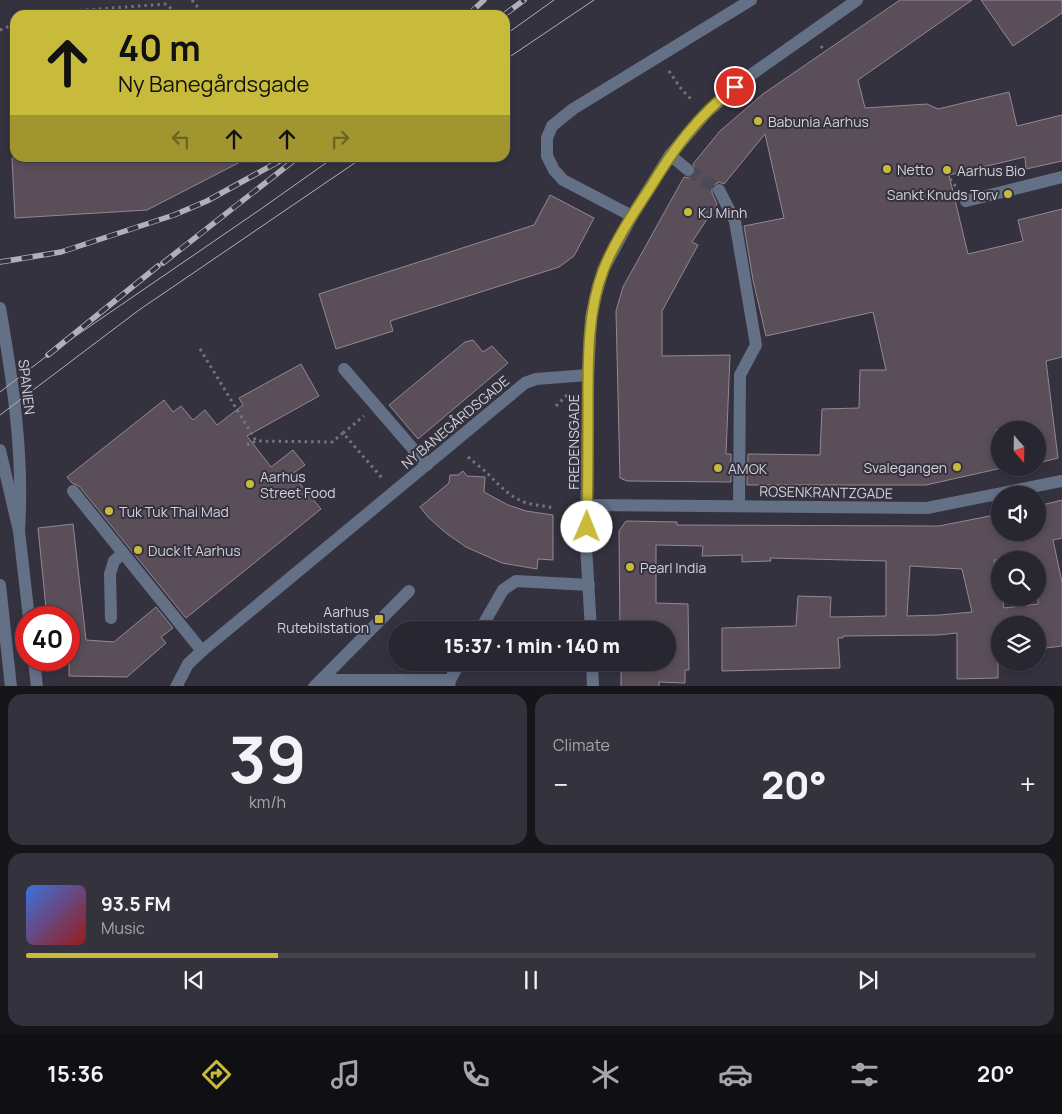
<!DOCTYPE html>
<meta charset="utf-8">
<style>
body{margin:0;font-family:Manrope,sans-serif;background:#34323c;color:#f1f3f6;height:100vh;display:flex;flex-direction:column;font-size:19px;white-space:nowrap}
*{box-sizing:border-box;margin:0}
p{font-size:16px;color:#a5a5ab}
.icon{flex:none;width:28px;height:28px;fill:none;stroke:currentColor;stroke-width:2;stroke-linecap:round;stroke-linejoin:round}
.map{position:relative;height:686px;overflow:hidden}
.details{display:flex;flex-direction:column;gap:8px;padding:8px;background:#16151a;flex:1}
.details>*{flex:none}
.hud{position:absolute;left:10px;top:10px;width:500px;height:152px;border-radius:15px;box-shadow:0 2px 8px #0003,0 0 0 1px #44434c;background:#c8bb3b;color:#111;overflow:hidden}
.needle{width:32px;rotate:160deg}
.fabs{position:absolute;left:991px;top:421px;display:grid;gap:10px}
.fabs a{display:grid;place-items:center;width:55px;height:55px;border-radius:50%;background:#282630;box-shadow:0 2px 8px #0003,0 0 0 1px #44434c;font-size:25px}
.speed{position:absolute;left:15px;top:606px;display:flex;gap:10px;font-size:25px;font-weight:700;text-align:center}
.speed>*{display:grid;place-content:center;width:65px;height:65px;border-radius:50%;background:#282630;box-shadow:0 2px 8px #0003,0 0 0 1px #44434c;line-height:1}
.speed .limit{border:8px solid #d22;background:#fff;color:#111}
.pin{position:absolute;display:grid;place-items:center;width:42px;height:42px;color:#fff;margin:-21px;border:2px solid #fff;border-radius:50%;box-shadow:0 1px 5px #0007}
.me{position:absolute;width:55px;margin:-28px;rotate:1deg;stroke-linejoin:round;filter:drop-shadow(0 0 4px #0008)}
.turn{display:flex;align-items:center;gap:18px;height:105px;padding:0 25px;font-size:22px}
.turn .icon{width:65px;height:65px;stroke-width:2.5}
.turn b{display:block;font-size:35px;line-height:42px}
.lanes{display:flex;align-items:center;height:48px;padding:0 25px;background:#0003;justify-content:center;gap:25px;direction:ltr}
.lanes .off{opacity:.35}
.big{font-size:38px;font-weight:800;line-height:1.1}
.details .card{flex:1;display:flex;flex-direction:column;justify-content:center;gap:8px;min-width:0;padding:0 18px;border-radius:15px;background:#34323c}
.details .dial{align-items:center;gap:0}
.dial b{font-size:65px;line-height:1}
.song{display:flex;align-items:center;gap:15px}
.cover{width:60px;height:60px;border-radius:8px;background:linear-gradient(135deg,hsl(220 70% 55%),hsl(0 70% 35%))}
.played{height:5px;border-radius:2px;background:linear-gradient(90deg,#c8bb3b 25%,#44434c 25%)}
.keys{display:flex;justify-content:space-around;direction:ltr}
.heat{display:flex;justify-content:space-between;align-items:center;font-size:28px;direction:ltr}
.details .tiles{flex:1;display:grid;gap:8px;grid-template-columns:1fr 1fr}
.card:last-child{grid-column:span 2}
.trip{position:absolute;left:388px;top:621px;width:288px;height:50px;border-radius:25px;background:#282630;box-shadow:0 2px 8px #0003,0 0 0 1px #44434c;font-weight:800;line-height:50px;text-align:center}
.menu{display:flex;height:80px;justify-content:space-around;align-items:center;background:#100f13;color:#a5a5ab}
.menu .icon{width:35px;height:35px}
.menu .on{color:#c8bb3b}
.menu b{font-size:22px;color:#f1f3f6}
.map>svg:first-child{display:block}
.building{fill:#5a4e59;stroke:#958793;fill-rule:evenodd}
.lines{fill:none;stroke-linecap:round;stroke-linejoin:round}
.minor-tunnel{stroke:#4d4a57;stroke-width:12;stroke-dasharray:12 6;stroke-linecap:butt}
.path{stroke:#777480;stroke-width:3;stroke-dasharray:2.5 4;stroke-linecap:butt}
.minor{stroke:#637086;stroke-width:12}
.tram{stroke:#b1afb9;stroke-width:1}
.rail-casing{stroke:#b1afb9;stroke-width:5.5}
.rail{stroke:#353240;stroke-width:4;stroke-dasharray:11;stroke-linecap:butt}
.route-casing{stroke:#827a26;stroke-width:12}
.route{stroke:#c8bb3b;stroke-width:9}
.poi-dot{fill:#c8bb3b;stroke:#353240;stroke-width:2}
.labels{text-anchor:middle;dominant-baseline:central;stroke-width:4;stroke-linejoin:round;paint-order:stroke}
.poi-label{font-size:14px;fill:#d3d1da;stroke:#353240;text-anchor:start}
.street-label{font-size:14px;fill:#d3d1da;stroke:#353240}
</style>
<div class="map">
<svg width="1062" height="687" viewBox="0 0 1062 687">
<rect width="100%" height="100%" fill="#353240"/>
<g class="building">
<path d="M900,0H972L858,80L865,108L927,104L938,109L1009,92L1017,126L1062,115V161L1026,169L1025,157L949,175L968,254L1023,241L1018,220L1062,209V357L1046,361L1058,458L1038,463V430H996L1000,468H1002L926,485H747L748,454L820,455L822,409L859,408L860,370H886L873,312L766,336L753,280L744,226L784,218L765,134L724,184L719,182L712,186V193L717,204L692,242L698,245L662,311V356L730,355L726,454H731V482L627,481L620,478L616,311L623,287L684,177L690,178L694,176L696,171L693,164L720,131L763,94Z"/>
<path d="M981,0H1062V13L1013,46Z"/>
<path d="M12,158H248L147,210L15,218Z"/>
<path d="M550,195L594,218L574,256L559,267L390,321L393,331L336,349L319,294L534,225Z"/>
<path d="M473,340L483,352L492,346L508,363L418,439L389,405L465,342Z"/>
<path d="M301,364L319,396L247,436L271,467L293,450L305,465L292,474L321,509L186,618L79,486L72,483L67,477L164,400L173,412L181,406L193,420L205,410L217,425L243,405L239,398Z"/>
<path d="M463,471L467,476L485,477L484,492L508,505L526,511L553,515V560L538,559L537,569L502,563L466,547L446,533L429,518L420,507L449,483L450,475H458Z"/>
<path d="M1062,500V538L1053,540L1062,582V646L1038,649V625H1000V653H998V678L957,679V633L938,635L843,636V638H838L840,668L722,671V628L796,626L798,596L831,597L830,617L886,616V561L770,558L771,561L742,562V555L702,556L703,546L656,545V603L688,604L689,670H685V683L659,682V687H621V662H666V630H620L619,531L626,521L677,522V525L939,526L1000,514V532H1038V506ZM994,560H1038V604L1004,608L1002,598H1000ZM910,566L962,569L972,612L940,615L907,616Z"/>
<path d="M73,524L86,640L114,642L156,607L173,628L161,637L166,643L127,677L69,676V618H47L38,528Z"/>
</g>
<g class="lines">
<path class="minor-tunnel" d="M688,170L719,190"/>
<g class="path">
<path d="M192,0L204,15"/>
<path d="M41,15L46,13L166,4L178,15"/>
<path d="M0,30L15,24"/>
<path d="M821,46L825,52"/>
<path d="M669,71L682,90L693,101"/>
<path d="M950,179L957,188"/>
<path d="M200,349L256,441"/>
<path d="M556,406L568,394"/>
<path d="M343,433L364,416"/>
<path d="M247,445L256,441L332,442L343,433L382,478"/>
<path d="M468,457C475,463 483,469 489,475C501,487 511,498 527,503C536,506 546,505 555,509"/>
</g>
<g class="minor">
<path d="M670,155L688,170"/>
<path d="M719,190L735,221L756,345L740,375L739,505"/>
<path d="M966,201L1062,177"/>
<path d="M632,216L563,180L554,170L547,156V138L552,126L573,109L751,0"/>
<path d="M0,308C13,381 24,457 19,531"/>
<path d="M344,369L427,465"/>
<path d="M0,450L19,531L29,618"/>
<path d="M73,491L202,651"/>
<path d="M587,505L927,508L1062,481"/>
<path d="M0,585L11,687"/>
<path d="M111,618L110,574L114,561L123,553"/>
<path d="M480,630L503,590L516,581L589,585"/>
<path d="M591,630L586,546L588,375L591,318L596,295L603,270L632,216L670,155L706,113L745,79L857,0"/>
<path d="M34,660L37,687"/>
<path d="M592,662L593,687"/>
<path d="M321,680H450"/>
<path d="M176,687L188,664L202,651L525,383L536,379L588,375"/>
<path d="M314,687L409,591"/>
<path d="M449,687L450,680L460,662"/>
</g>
<g class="tram">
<path d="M505,35L554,0"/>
<path d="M505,60L594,0"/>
<path d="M0,392L48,355L258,211L333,158"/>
<path d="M0,415L139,310L362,158"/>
</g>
<defs>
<g id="rail">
<path d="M468,15L484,0"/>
<path d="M504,15L524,0"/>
<path d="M0,262L61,252L174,215L207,201L285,158"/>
<path d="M163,263L297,158"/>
<path d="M48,355L158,266"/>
</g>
</defs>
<use href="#rail" class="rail-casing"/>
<use href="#rail" class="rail"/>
</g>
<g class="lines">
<defs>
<path id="route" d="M587,527C588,484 588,441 588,398C588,356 588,310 603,271C614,242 633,214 650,188C674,148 698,116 735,87"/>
</defs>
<use href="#route" class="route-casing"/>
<use href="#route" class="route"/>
</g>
<g class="poi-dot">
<circle cx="758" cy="121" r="5"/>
<circle cx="887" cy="169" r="5"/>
<circle cx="947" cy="170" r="5"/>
<circle cx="1008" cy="194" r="5"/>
<circle cx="688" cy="212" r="5"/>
<circle cx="957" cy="467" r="5"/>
<circle cx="718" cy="468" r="5"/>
<circle cx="250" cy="484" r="5"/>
<circle cx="109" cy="511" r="5"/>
<circle cx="138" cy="550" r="5"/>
<circle cx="630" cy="567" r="5"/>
<rect x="374" y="614" width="10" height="10" rx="2.5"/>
</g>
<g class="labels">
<g class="poi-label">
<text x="768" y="121">Babunia Aarhus</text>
<text x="897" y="169">Netto</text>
<text x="957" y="170">Aarhus Bio</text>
<text x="998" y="194" text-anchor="end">Sankt Knuds Torv</text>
<text x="698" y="212">KJ Minh</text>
<text x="947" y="467" text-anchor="end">Svalegangen</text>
<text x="728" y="468">AMOK</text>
<text x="260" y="476">Aarhus<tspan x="260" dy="16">Street Food</tspan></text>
<text x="119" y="511">Tuk Tuk Thai Mad</text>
<text x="148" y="550">Duck It Aarhus</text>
<text x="640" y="567">Pearl India</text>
<text x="369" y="611" text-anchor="end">Aarhus<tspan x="369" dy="16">Rutebilstation</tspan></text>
</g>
<g class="street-label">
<text transform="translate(27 387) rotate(83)">SPANIEN</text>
<text transform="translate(455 422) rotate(-40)">NY BANEGÅRDSGADE</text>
<text transform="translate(573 442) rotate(-90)">FREDENSGADE</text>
<text transform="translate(826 492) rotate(1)">ROSENKRANTZGADE</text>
</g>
</g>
</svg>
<div class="fabs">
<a><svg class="needle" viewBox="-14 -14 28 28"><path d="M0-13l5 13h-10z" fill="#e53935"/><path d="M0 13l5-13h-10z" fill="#a5a5ab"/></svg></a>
<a><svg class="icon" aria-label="sound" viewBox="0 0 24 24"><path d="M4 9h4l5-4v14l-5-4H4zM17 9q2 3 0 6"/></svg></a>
<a><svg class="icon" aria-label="search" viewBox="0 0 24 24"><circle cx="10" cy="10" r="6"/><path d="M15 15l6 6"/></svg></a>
<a><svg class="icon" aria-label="layers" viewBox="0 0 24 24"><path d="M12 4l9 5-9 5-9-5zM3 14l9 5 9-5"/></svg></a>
</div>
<div class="speed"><div class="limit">40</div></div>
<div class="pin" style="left:735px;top:87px;background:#d93025"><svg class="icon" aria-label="arrive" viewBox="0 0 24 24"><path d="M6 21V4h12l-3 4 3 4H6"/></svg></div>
<svg class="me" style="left:587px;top:527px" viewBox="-20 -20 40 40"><circle r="19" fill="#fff"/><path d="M0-13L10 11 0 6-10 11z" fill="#c8bb3b"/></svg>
<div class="trip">15:37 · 1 min · 140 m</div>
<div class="hud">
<div class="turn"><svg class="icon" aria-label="ahead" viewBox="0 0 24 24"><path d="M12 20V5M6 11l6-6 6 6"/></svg><div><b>40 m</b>Ny Banegårdsgade</div></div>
<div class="lanes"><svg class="icon off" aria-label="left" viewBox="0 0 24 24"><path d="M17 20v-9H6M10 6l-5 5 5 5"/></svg><svg class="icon" aria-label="ahead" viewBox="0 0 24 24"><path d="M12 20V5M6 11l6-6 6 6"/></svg><svg class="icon" aria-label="ahead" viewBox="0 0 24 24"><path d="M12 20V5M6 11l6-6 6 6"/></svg><svg class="icon off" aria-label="right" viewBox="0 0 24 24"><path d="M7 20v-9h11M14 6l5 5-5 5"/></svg></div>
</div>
</div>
<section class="details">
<div class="tiles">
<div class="card dial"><b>39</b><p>km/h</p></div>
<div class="card"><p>Climate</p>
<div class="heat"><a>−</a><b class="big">20°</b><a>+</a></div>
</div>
<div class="card">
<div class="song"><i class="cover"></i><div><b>93.5 FM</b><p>Music</p></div></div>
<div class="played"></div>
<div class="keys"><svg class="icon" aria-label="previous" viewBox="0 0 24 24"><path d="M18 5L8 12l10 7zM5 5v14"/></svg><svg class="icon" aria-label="pause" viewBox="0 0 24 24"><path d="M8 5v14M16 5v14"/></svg><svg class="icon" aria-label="next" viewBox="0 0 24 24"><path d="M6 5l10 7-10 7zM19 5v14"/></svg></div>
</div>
</div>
</section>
<nav class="menu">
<b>15:36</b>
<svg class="icon on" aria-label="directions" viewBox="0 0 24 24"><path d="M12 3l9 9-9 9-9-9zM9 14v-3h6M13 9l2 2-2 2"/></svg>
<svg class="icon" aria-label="music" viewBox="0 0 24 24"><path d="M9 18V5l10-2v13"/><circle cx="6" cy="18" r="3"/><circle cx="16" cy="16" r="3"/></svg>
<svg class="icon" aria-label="phone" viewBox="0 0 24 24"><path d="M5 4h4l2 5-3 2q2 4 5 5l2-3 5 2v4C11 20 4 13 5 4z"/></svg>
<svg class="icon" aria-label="climate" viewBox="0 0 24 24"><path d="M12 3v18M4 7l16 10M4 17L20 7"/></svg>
<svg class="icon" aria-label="car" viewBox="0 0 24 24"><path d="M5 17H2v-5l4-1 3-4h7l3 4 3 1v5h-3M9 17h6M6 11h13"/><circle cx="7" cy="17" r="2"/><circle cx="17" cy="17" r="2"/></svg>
<svg class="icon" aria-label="filters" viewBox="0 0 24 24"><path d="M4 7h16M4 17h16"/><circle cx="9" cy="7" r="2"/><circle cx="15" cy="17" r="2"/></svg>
<b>20°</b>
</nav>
